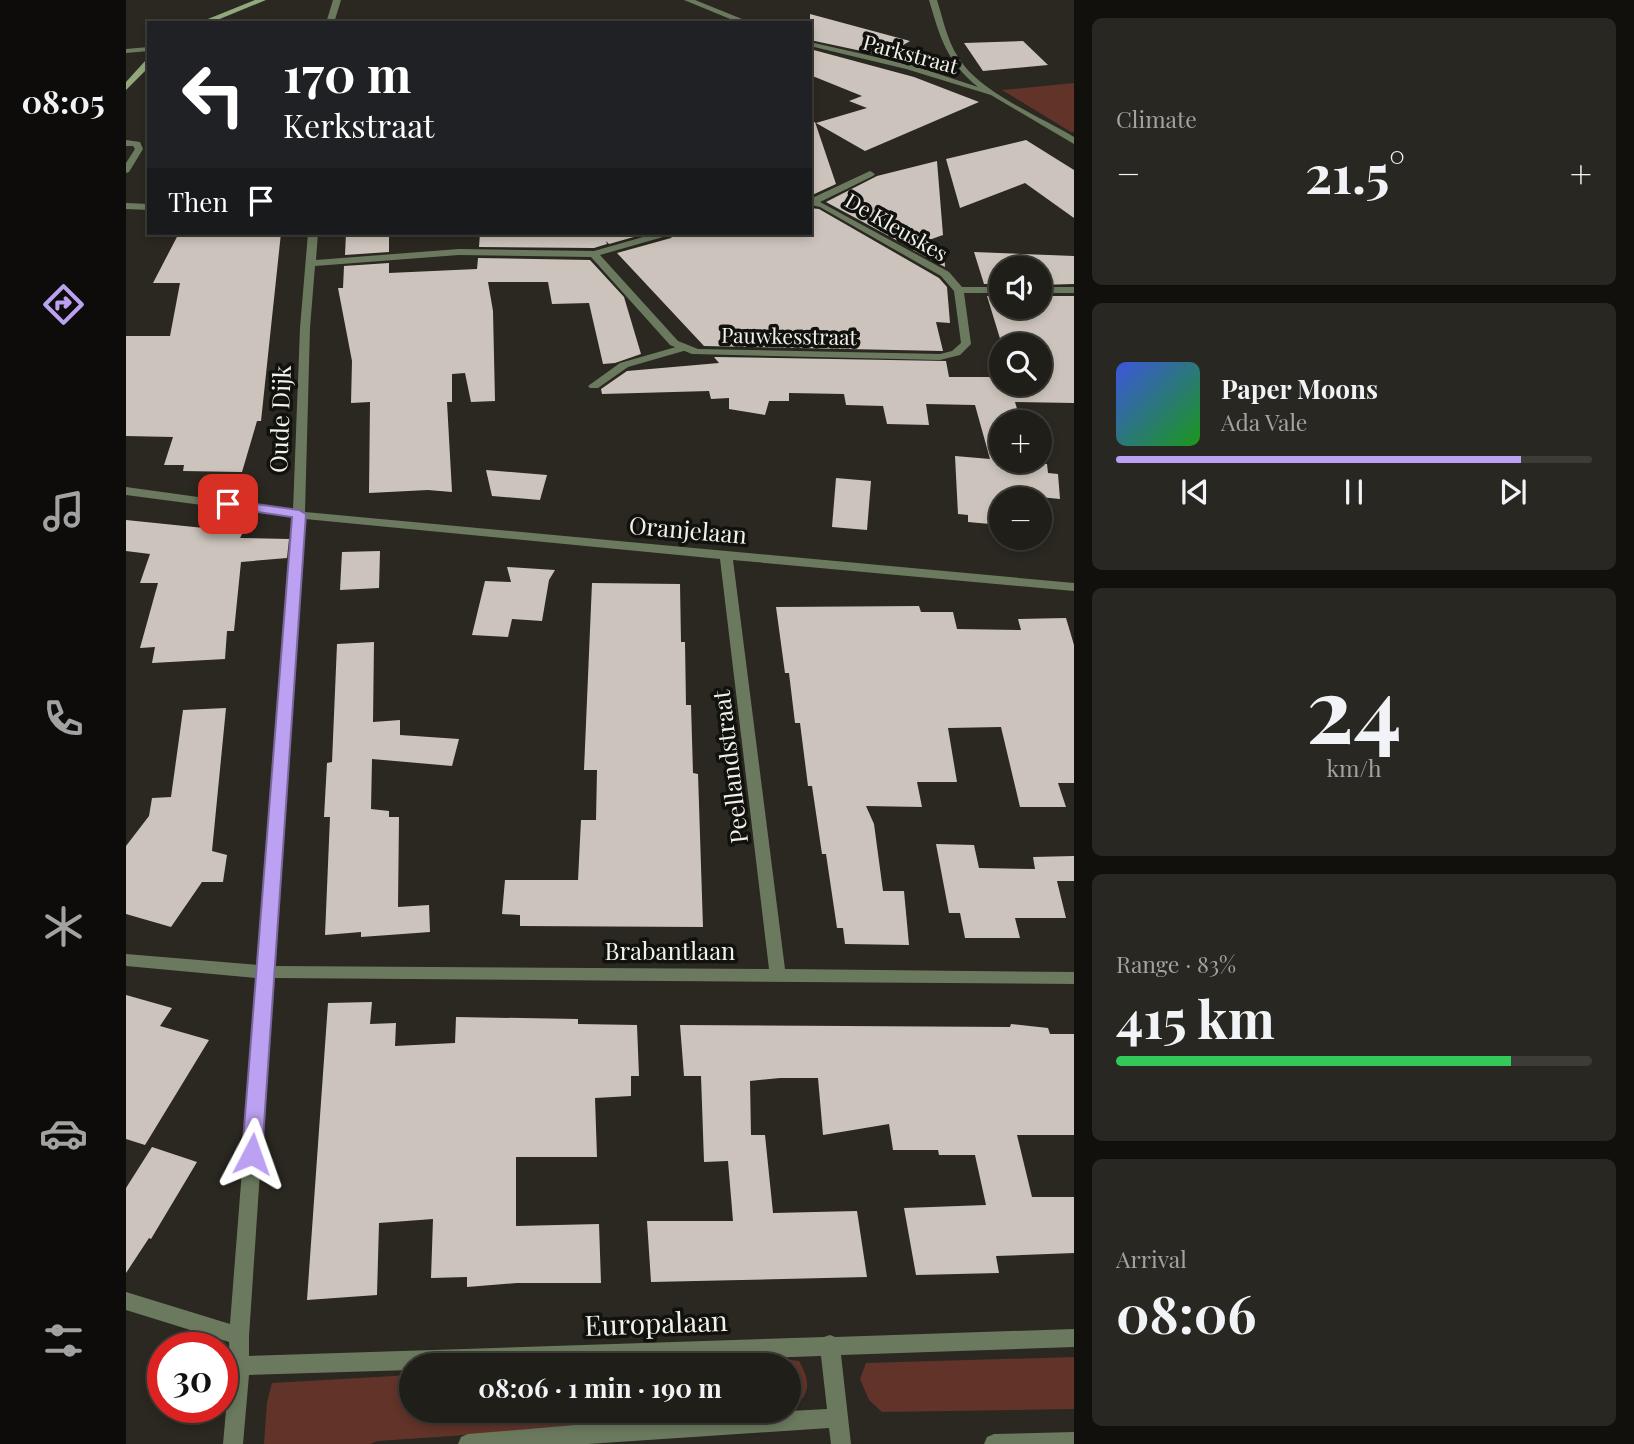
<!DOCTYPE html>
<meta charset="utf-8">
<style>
body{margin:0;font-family:"Playfair Display",serif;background:#282721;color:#f1f3f6;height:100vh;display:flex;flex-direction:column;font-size:26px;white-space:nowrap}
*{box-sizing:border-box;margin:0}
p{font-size:23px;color:#a2a2a2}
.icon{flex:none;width:38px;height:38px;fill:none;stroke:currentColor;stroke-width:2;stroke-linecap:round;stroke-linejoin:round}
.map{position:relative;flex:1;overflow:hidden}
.drawer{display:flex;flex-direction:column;gap:18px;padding:18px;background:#12100d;width:560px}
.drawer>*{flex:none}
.banner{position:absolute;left:21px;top:21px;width:665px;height:214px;border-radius:0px;box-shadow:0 4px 10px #0003,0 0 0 2px #3d3c37;background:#202124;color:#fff;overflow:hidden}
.tools{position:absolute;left:863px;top:256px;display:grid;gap:14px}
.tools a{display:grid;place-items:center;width:63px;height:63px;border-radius:50%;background:#201e18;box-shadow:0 4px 10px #0003,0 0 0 2px #3d3c37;font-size:35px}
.speed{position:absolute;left:21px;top:1332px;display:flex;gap:14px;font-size:35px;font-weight:700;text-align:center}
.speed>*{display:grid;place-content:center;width:91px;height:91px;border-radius:50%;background:#201e18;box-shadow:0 4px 10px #0003,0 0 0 2px #3d3c37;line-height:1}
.speed .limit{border:10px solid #d22;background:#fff;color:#111}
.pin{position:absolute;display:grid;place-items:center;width:60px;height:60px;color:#fff;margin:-30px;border-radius:14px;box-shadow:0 4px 10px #0006}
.me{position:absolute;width:77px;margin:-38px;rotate:4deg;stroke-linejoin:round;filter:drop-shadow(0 0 5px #0008)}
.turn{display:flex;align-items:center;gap:24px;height:147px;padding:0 21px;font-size:32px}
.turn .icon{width:91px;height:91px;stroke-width:2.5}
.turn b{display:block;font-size:49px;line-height:60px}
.then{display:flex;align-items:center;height:66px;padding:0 21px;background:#0003;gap:14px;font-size:26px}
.big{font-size:52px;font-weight:700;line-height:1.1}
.drawer .tile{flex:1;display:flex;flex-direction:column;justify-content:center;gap:10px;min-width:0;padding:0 24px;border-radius:10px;background:#282721}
.drawer .dial{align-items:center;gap:0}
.dial b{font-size:91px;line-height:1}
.song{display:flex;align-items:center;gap:21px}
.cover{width:84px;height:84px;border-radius:10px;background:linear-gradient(135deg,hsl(230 70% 55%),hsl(120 70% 35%))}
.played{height:7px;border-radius:4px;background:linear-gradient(90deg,#bca0f2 85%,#3d3c37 85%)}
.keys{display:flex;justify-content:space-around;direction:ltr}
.heat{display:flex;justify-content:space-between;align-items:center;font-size:38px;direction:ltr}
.charge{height:10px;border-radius:5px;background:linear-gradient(90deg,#34c759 83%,#3d3c37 0)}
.trip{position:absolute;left:273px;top:1353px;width:402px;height:70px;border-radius:35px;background:#201e18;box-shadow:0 4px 10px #0003,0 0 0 2px #3d3c37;font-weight:700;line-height:70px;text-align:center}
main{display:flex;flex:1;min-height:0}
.tabs{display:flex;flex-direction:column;width:126px;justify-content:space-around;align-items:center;background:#0d0c0a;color:#a2a2a2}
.tabs .icon{width:49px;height:49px}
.tabs .current{color:#bca0f2}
.tabs b{font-size:32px;color:#f1f3f6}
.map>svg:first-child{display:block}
.green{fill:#613329}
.building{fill:#ccc4bc}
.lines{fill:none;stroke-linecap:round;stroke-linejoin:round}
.lane{fill:#6b7a5e;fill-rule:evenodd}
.street{fill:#6b7a5e;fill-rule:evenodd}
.secondary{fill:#91a97c;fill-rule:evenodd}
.route{fill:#bca0f2;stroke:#7a689d;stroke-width:2}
.labels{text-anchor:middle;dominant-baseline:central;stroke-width:7;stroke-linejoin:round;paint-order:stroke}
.far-street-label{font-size:21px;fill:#f1f0ea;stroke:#11110d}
.street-label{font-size:24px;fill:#f1f0ea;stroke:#11110d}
.near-street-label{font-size:28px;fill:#f1f0ea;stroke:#11110d}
</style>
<main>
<nav class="tabs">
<b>08:05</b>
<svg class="icon current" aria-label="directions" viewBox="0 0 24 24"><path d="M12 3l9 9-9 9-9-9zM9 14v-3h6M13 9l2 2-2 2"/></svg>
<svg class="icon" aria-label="music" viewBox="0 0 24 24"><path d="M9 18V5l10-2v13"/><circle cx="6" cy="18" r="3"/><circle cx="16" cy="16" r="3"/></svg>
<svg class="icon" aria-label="phone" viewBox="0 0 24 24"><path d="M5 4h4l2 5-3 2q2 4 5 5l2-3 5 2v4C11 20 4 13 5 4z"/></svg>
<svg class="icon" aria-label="climate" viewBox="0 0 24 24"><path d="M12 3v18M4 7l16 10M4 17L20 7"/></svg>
<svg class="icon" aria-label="car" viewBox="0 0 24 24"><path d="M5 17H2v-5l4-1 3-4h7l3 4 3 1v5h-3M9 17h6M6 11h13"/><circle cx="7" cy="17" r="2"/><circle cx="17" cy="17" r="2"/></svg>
<svg class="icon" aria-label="filters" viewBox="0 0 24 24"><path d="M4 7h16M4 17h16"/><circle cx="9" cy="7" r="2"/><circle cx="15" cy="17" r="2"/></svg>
</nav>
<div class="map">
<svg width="948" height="1444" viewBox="0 0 948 1444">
<rect width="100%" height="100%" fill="#2a2820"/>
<g class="green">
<path d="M948,83V132H945L876,90Z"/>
<path d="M643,1357L673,1361C687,1386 683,1397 660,1413L252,1441L244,1444H138L141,1402L146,1383L285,1375V1410H663V1365H483Z"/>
<path d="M948,1357V1409L756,1412L743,1400L734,1379L740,1363Z"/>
</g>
<g class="building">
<path d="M684,14L784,41L759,56L684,40Z"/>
<path d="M897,41L922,65L857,71L838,43Z"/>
<path d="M684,49L788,77L853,102L739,151L690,123L741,108L723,101L736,96L684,75Z"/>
<path d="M689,122L710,184L684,196V123Z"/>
<path d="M900,140L948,170V218L899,183L834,208L820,159Z"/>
<path d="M811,161L817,235L783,247L700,202L751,176Z"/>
<path d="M684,208L693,209L813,278L821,287L824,323L810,322L817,351L578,346L491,253L545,238L549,233H684Z"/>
<path d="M53,233H155L135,421H131L116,472L57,471L58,465H38L47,437L0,436V336H44L54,283H27Z"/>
<path d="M220,233H263V252L219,255Z"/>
<path d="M354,233H522L483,244L480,241L481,244L468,248L353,247Z"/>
<path d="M787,250L818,251L819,267Z"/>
<path d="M848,252L948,256V284L914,285V268H875V284H858Z"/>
<path d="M352,258L464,260L498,297L515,354L489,363L477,364L463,303L426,304L422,282H362L367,311L369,401L345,402L339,373L326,374V402H321L326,492L302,490L243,493L244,402L225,403L226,361L212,288H217L218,266L263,263V273L351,269Z"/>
<path d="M914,296H948V403L889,402L895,422H875V460H906V463L921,464L922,473L932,474L934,499L903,496V499H875V525L842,522V515L832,514L829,456L864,459L849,405L800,404L803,425L761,424L757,406L720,405L718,394L663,393V401H643L639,415L603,409V398L585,399L583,391L476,394L475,389L501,371L593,363L588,357L820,361L823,377H875V383H914V345H876L861,296H875V306H914Z"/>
<path d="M360,470L421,475L414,500L366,496Z"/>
<path d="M710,478L745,481L741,530L706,527Z"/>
<path d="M0,520L117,532L114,538L163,539L161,558L115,562L108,631H101L99,659L26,663L29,647L14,648L32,583H14L24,554L0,551Z"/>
<path d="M254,551L253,588L214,590L216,552Z"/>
<path d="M381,567L429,570L423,580L416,621L386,619L382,637L346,635L359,581L385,582Z"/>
<path d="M466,583L554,584L555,642H559L560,705H565L567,773L572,774L577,927L394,926V915L376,914L379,880H452L455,820H470L471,770H458Z"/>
<path d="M793,606L795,612H827L831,629L895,630L892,619L940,618L948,645V783H932L940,807H894L875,727L822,728L831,782H791L796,807L740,806L748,824L757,891H778L783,945L719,944L717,928H711L700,854H696L686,786H682L674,723H669L663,673H659L650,607Z"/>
<path d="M248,642L247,722L274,720V735L333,739L326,766L246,759L245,809L263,811V817H273L272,907L303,905L304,932L235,937V932L199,935L204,817H198L201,763L206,762L211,644Z"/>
<path d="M100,708L86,851L101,855L97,882H76L45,927L0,914V846L23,816L26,798L45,797L57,710Z"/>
<path d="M810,844L848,845L853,868L909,869L907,857L948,856V881H931L940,918H889L894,938H839L834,913H823Z"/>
<path d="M0,995L46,1008L34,1026L83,1040L19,1145L0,1139Z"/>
<path d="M246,1002L244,1024L270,1023L269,1046L329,1043L330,1017L452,1019V1024L511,1025L513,1076H505V1096L469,1098L471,1157H390V1226L473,1224L475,1283H391L341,1287V1277L305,1278L307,1219L253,1223L251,1295L181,1300L202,1003Z"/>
<path d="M885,1024L922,1028L924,1034H948V1135H891L906,1197H948V1253L870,1256L873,1273L790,1275L778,1208L860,1205L849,1155H813L812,1150H767L763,1124L697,1135L692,1078H654L624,1081L625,1135H639L647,1213L731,1211L741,1277L525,1282L521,1221H607L602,1161L578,1162L575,1076H558L554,1025L884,1027Z"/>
<path d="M26,1147L71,1162L25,1239L23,1238L0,1273V1188Z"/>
</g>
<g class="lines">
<g class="lane">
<path d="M0,140L14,142L17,149L3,172L0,173V163L9,149L7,146H0Z"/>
<path d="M557,345L561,346V350L502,367L472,388H464L462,386L494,363Z"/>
</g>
<g class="street">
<path d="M207,0H215L208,23H200Z"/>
<path d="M558,0H569L626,23H614Z"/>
<path d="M803,0H811C817,19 821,40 832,57C853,92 913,116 948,137V144L865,95L780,69L684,46V42L785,65L852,87C820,61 814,37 803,0Z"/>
<path d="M23,47V51L0,53V49Z"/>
<path d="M744,171L749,174L747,176L694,202L823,272L836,287H875V293H838L845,344L834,355L814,360L566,354L544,345L465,257L333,255L189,266L184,328L179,512L948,583V591L607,560L659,969L948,972V984L147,978L123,1336V1356L698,1337L704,1335L709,1337L948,1329V1347L715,1355L725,1444H705L703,1428L462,1444H332L335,1437L342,1434L532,1418L701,1409L695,1356L424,1365H285V1370L123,1375L117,1444H97L104,1366L103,1342L0,1310V1292L104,1324L131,978L0,966V954L132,965L167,517L0,495V487L167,510L174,328L182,233H192L190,260L333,249L468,251L531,233H546L544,235L474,255L552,341L572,349L814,354L826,351L835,343L828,291L815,276L694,207L684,205V199ZM179,519L594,559L643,969L148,966Z"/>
<path d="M0,203L23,204V210L0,209Z"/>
<rect x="914" y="287" width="34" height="6"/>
<path d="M948,1432V1444H858L861,1437L868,1434Z"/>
</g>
<g class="secondary">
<path d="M129,0H140L84,23H72Z"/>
<path d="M20,60H23V67L0,90V82Z"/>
</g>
</g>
<path class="route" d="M102,500L173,510L180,514L136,1154L133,1160L126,1163L119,1160L116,1154L166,517L97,507L95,504Z"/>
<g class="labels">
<g class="far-street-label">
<text transform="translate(785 53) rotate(15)">Parkstraat</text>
<text transform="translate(771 226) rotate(30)">De Kleuskes</text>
<text transform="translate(663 335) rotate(1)">Pauwkesstraat</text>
</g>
<g class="street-label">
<text transform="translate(153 419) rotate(-88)">Oude Dijk</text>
<text transform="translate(562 529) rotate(5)">Oranjelaan</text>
<text transform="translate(603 767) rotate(-97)">Peellandstraat</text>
<text x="544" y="950">Brabantlaan</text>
</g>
<g class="near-street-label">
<text transform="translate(530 1322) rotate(-2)">Europalaan</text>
</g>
</g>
</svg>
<div class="tools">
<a><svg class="icon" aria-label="sound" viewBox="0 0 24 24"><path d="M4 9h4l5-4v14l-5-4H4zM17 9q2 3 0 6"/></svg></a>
<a><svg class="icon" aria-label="search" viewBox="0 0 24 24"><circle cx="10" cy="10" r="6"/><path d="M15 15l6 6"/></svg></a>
<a>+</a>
<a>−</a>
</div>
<div class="speed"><div class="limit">30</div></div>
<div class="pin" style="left:102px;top:504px;background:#d93025"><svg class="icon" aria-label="arrive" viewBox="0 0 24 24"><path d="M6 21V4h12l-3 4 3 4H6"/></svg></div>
<svg class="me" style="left:126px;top:1154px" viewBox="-20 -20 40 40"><path d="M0-17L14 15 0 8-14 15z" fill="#bca0f2" stroke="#fff" stroke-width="4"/></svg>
<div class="trip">08:06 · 1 min · 190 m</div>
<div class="banner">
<div class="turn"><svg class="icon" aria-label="left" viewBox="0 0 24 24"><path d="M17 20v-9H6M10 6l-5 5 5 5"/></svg><div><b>170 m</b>Kerkstraat</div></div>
<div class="then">Then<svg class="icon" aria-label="arrive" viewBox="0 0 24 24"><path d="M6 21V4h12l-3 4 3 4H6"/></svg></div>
</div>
</div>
<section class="drawer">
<div class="tile"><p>Climate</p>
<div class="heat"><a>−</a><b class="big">21.5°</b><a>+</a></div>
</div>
<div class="tile">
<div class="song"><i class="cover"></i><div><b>Paper Moons</b><p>Ada Vale</p></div></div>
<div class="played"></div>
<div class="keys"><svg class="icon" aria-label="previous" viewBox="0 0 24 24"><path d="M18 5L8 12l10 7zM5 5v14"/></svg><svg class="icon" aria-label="pause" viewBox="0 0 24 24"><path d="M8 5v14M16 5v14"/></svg><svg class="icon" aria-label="next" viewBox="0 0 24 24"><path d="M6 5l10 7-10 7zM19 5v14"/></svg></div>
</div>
<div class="tile dial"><b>24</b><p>km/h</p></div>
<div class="tile"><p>Range · 83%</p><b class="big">415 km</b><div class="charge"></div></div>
<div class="tile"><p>Arrival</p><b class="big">08:06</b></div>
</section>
</main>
